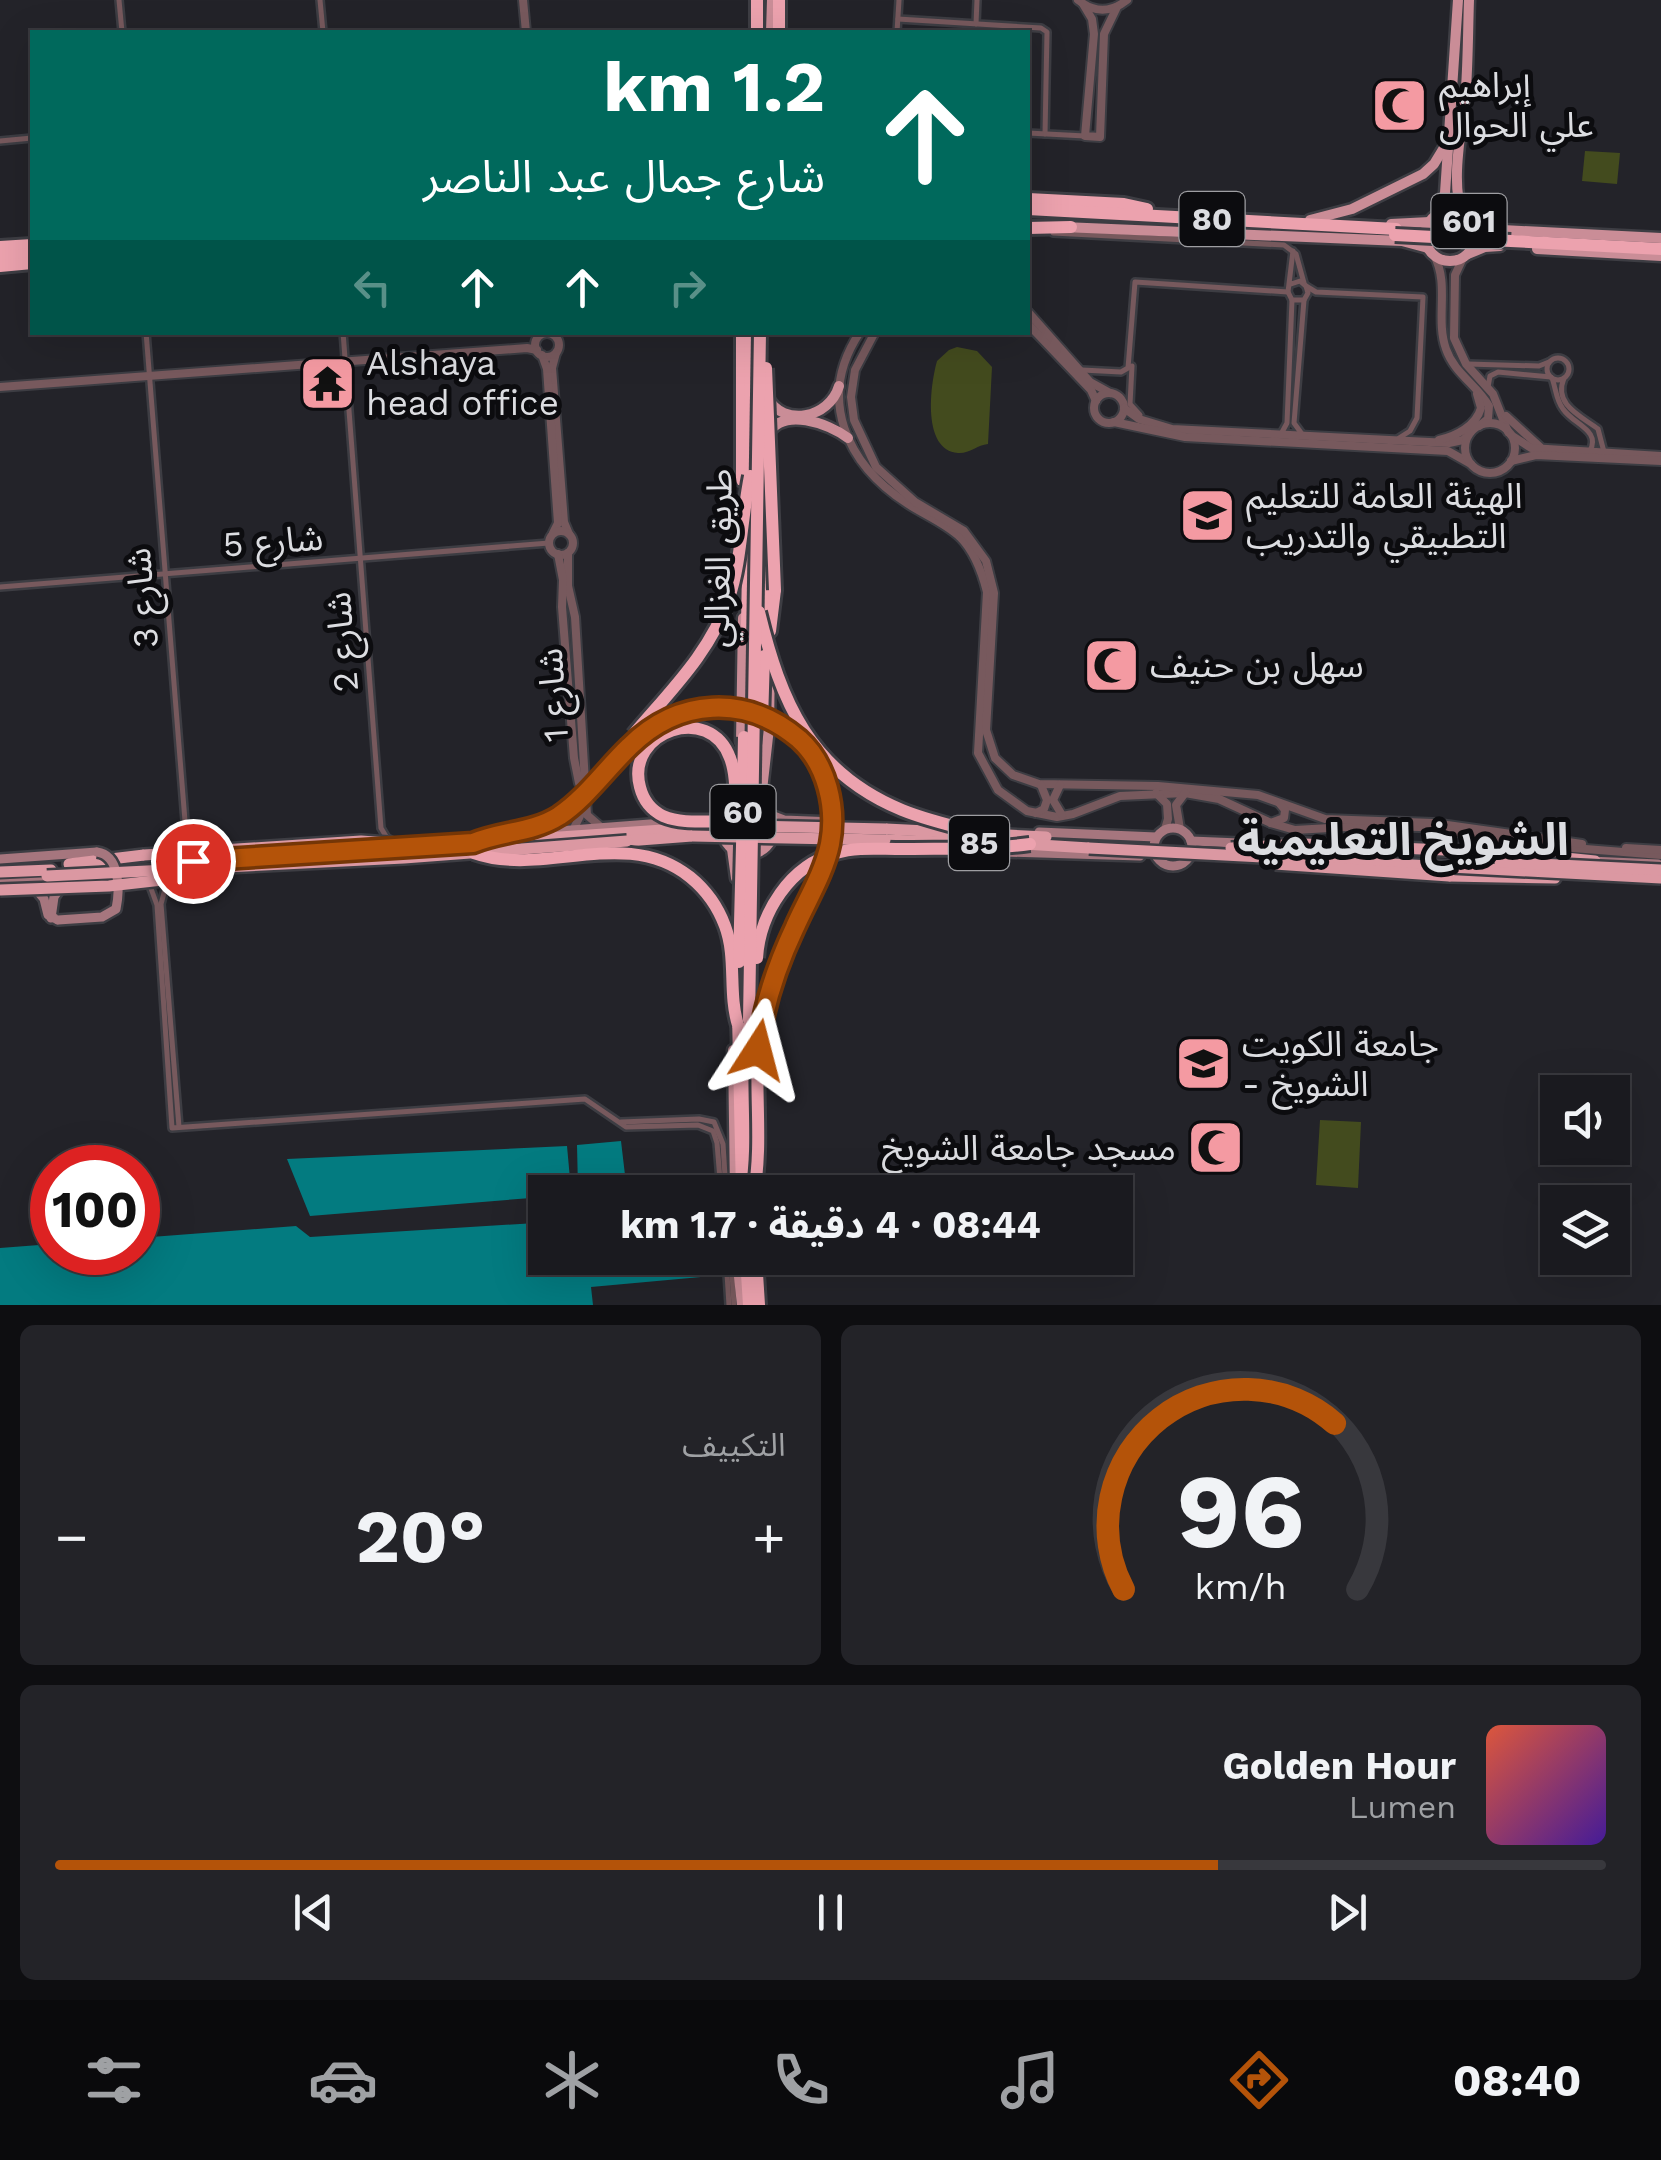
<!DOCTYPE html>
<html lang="ar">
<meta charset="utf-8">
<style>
body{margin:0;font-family:"Work Sans","Noto Sans Arabic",sans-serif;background:#232328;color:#f1f3f6;direction:rtl;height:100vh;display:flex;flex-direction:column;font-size:38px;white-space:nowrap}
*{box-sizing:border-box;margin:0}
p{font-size:32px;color:#9fa1a4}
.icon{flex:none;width:55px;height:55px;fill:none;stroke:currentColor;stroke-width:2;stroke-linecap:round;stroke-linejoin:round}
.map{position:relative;height:1305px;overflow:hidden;direction:ltr}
.details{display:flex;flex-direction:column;gap:20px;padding:20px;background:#0e0e11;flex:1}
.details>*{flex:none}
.hud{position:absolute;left:30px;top:30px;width:1000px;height:305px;border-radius:0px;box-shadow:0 10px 40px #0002,0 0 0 2px #38383d;direction:rtl;background:#00695c;color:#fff;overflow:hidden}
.buttons{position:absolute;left:1540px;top:1075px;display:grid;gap:20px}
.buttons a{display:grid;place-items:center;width:90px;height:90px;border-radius:0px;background:#1a1a1f;box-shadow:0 10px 40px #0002,0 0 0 2px #38383d;font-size:50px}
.speed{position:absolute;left:30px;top:1145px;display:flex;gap:20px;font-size:50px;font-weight:700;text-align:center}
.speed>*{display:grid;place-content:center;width:130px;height:130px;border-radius:50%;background:#1a1a1f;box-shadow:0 10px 40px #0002,0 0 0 2px #38383d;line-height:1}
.speed .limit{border:15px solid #d22;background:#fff;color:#111}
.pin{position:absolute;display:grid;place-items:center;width:85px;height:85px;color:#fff;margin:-42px;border:5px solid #fff;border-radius:50%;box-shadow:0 2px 10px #0007}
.me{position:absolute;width:110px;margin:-55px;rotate:9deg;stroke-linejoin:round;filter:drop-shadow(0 0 8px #0008)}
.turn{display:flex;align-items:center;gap:35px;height:210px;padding:0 40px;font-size:45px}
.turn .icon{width:130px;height:130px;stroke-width:2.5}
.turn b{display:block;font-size:70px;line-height:85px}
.lanes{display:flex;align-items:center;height:95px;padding:0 40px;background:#0003;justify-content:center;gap:50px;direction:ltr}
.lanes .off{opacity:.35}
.big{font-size:75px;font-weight:700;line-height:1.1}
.details .widget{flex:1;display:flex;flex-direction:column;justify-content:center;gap:15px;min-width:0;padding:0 35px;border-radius:15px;background:#232328}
.details .dial{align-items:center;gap:0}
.dial svg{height:260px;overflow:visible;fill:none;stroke:#38383d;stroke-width:7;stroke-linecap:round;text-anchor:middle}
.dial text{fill:#f1f3f6;stroke:none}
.song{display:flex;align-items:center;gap:30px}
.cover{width:120px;height:120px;border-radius:15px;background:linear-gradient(135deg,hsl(10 70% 55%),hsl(260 70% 35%))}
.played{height:10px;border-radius:5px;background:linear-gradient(90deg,#b45309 75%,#38383d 75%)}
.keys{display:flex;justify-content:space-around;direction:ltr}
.heat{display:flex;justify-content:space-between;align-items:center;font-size:55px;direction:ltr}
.details .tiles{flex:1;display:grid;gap:20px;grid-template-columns:1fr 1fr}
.widget:last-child{grid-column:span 2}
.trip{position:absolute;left:528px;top:1175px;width:605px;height:100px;border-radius:0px;background:#1a1a1f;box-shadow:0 10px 40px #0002,0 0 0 2px #38383d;font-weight:700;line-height:100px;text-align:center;direction:rtl}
.dock{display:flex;height:160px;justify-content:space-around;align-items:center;background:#0a0a0c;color:#9fa1a4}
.dock .icon{width:70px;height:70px}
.dock .on{color:#b45309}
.dock b{font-size:45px;color:#f1f3f6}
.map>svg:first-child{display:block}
.green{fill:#434b1e}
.water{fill:#037b80}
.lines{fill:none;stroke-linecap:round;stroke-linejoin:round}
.minor-casing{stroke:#3d3d43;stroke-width:10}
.tertiary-casing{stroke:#3d3d43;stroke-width:12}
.secondary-casing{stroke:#3d3d43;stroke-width:14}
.primary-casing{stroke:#3d3d43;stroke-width:15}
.trunk-casing{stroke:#3d3d43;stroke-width:16}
.motorway-casing{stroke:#3d3d43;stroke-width:18}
.minor{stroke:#77595d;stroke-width:5}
.tertiary{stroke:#77595d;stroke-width:8}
.secondary{stroke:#a6767e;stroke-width:9}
.primary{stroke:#ca8d97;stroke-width:10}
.trunk{stroke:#db98a2;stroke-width:11}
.motorway{stroke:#eca2ae;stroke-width:12}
.secondary-bridge-casing{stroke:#3d3d43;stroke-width:14;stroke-linecap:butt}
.trunk-bridge-casing{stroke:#3d3d43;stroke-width:16;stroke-linecap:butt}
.motorway-bridge-casing{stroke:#3d3d43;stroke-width:18;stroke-linecap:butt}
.secondary-bridge{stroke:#a6767e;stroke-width:9}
.trunk-bridge{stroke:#db98a2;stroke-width:11}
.motorway-bridge{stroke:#eca2ae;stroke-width:12}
.route-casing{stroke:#753606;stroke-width:25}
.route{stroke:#b45309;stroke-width:18}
.labels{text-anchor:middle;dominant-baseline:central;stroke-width:10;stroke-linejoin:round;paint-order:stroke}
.shield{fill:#0c0c0f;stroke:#9e9ea2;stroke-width:2.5}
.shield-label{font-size:32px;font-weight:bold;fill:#dcdde1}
.poi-label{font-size:35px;fill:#dcdde1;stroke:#0c0c0f;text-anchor:start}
.street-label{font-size:35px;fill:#dcdde1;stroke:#0c0c0f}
.district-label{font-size:45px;font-weight:bold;fill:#dcdde1;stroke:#0c0c0f}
</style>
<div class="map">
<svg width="1661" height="1305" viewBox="0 0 1661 1305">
<rect width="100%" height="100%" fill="#232329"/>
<g class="green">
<path d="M1585,151L1620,153L1617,184L1582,181Z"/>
<path d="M957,347L977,351L992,367L988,444C977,445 969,454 958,453C922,450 930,386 937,361L949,350Z"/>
<path d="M1320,1120L1361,1122L1358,1188L1316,1185Z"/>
</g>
<path class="water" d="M621,1141L627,1192H545V1258H711L712,1276L591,1287L593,1305H0V1248L52,1244V1252H138V1238L296,1226L310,1237L536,1223L531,1198L310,1216L287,1159L567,1146L571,1190L578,1189L577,1145Z"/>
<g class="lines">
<defs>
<g id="minor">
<path d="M119,0L122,32"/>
<path d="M320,0L323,32"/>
<path d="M898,19L1041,28L1047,32L1045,134"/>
<path d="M976,24L977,0"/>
<path d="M897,32L899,0"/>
<path d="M1028,133L1085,136"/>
<path d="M0,141L32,138"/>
<path d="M1053,233L1284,245L1296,254L1304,283"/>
<path d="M1291,284L1300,281L1306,286L1308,293L1304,300H1292L1288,292L1293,251"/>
<path d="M1306,286L1316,292L1423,297L1417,418L1410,431L1399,438"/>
<path d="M146,332L185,821L215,850"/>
<path d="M343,332L381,828L387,838L399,844"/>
<circle cx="1558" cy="369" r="11"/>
<path d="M1468,364L1539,366L1549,362"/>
<path d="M1132,366L1130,404L1140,415"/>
<path d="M1082,370L1121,372L1128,368L1135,282L1288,292"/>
<path d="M1552,378C1556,389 1556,400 1563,409C1574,425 1601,430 1590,451"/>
<path d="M1564,378C1553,405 1581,416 1598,429L1604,452"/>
<path d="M1488,387L1490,376L1498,372L1551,377"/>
<path d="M1281,434L1287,423L1292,300"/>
<path d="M1302,434L1294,423L1304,300"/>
<path d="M0,587L549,543"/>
<path d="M167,882L161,904L179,1127"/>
<path d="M149,883L157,905L172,1128L585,1099L626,1127L698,1125L713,1131L717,1143L721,1192"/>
<path d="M621,1122L699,1119L714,1122L723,1144L726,1192"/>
<path d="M726,1258L729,1305"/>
<path d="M731,1258L734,1305"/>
</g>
<g id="tertiary">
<path d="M523,0L526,32"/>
<path d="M1078,0C1094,13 1111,13 1127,0"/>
<path d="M1083,4L1092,19L1094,34L1085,136L1100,137L1104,34L1117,7"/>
<path d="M1434,255C1450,285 1435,318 1446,349C1454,373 1477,385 1489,406L1488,419L1479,426"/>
<path d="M1463,258L1455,275L1454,338L1466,364L1493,394L1508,432"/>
<path d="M1028,312L1090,382L1110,393"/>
<path d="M1028,324L1091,390L1096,401"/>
<path d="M860,332C816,398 846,464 908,504C925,515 945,523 960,537C975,552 982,572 987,592L978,753L998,790L1027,811L1057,817L1073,814L1120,796L1185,793L1219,799L1271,823L1295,830L1364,826L1420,827L1573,848L1661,855"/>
<path d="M875,332L855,370L851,397L854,420L876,467L915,502L964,531L986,561L994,593L986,730L995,758L1013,775L1039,784L1158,786L1258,795L1325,819L1433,823L1582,844"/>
<circle cx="547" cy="345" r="12"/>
<path d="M556,353L552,368L564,522L569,534"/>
<path d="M542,355L547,369L558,523L553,533"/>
<path d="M0,387L527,348L537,350"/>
<circle cx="1109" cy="408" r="15"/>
<path d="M1124,408L1139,419L1172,429L1449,443L1463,440L1470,433"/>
<path d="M1506,416L1540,447"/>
<path d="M1114,422L1185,437L1448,451L1471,464"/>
<circle cx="1490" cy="448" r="25"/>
<path d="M1511,435L1531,448L1661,456"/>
<path d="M1439,440C1456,436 1476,426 1481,408L1477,394"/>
<path d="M1511,461L1536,455L1661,461"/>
<circle cx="561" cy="543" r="12"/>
<path d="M568,553V586L575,617L587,815L602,828"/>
<path d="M558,554L563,580L562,607L574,758L579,783"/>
<path d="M1060,785L1053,800L1062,815"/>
<path d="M1156,793L1167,804L1168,819L1165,829"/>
<path d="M1036,813L1044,809L1047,800L1041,785"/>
<path d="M1271,823L1284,818L1285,810L1280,804"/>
<path d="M1180,829L1176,805L1185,793"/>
<path d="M573,830L580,816V796"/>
<path d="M1626,848L1661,850"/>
</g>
<g id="secondary">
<path d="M771,815L784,820L834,822"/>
<circle cx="1173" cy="847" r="19"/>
<path d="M1039,832L1156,837"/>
<path d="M532,833L676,822"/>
<path d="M1191,841L1239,843"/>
<path d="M1005,852L1140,856"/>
<path d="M0,859L97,852"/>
<path d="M1589,861L1658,864"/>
<path d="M0,884L102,879"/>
<path d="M35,888L44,899L48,915L58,920"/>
<path d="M51,918L54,897L63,884"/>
</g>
<g id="primary">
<path d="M771,32L772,0"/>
<circle cx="1450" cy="236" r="25"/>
<path d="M1463,215C1449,184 1463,123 1466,88C1468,59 1468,29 1469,0"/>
<path d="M1436,216L1445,193L1458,0"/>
<path d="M1310,220L1352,209L1423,174L1434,164L1445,146"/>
<path d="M1471,223L1484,229L1661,238"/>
<path d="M1391,224L1430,222"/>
<path d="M1063,227L1402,241L1428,248"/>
<path d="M1537,249L1661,256"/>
<path d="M1468,254L1485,247L1500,246"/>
<path d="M768,398C783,427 829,419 839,386"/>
<path d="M768,434C783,407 828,423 848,438"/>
<path d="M741,741L743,618"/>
<circle cx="748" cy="828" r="26"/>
<path d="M767,810L761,799L769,728L770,658"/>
<path d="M732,849L736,878"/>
<path d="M733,1050L735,1192"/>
<path d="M737,1258L742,1305"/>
</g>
<g id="trunk">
<path d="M886,829L1046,837"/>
<path d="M885,840L975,843"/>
<path d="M501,841L707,827"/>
<path d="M627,841L692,836"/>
<path d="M1024,844L1089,848"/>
<path d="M402,848L482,842"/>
<path d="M1515,853L1595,861"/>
<path d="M69,864L144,855"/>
<path d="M0,872L51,870"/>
<path d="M1449,876L1555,878"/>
</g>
<g id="motorway">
<path d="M779,0V32"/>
<path d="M757,32V0"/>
<path d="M1028,199L1124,204L1147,209"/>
<path d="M1028,209L1396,229"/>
<path d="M1028,228L1071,227"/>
<path d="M1511,241L1661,249"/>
<path d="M0,247L32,245"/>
<path d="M0,257L32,254"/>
<path d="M0,266L32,263"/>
<path d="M742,480V332"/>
<path d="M750,485L751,332"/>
<path d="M764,623L765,477"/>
<path d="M747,625L749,510"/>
<path d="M770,631L775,590"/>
<path d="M738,1015L742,1192"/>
<path d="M749,1020L752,1175"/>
<path d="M746,1258L749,1305"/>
<path d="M756,1258L759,1305"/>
</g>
</defs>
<use href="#minor" class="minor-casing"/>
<use href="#tertiary" class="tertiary-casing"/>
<use href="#secondary" class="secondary-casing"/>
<use href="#primary" class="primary-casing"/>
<use href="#trunk" class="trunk-casing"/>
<use href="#motorway" class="motorway-casing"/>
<use href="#minor" class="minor"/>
<use href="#tertiary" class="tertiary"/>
<use href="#secondary" class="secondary"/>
<use href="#primary" class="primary"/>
<use href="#trunk" class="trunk"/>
<use href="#motorway" class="motorway"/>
<defs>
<path id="secondary-bridge" d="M58,920L102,917L116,909C120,890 120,855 97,852"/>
<g id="trunk-bridge">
<path d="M746,826L886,829"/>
<path d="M692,836L885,840"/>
<path d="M1089,848L1661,878"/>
<path d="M1231,848L1304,844L1515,853"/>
<path d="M144,855L361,841L388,843"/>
<path d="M241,858L402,848"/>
<path d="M1500,862L1661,870"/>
<path d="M1275,864L1449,876"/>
<path d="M47,876L404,858L627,841"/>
<path d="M0,890L109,886L189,877L209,870"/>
</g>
<g id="motorway-bridge">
<path d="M1395,235L1511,241"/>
<path d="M766,368L775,590"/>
<path d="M759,612C781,702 810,772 902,810C929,821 957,827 985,834"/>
<path d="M762,721L764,656"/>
<path d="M633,735C670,691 710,653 729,598C741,563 742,515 750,476"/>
<path d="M604,772C644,731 687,694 749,711C773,718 795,733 811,753C861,818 811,890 783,952C773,975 765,1000 761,1025C752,1080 764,1137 754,1192"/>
<path d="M743,787L744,737"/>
<path d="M736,819C735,799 737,776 730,758C710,702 625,731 640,787C643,799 651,810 663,816C689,827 720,817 747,824"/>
<path d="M473,843C493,835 515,835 535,828C566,817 589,791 608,766"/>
<path d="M474,853C544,878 625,825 690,877C706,890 718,907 725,926C737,958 728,993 738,1025"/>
<path d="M757,958C760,913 790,865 836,853C856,847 877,849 898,849C942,848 986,850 1030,844"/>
<path d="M739,962L743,807"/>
<path d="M749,1020L760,332"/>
</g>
</defs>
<use href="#secondary-bridge" class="secondary-bridge-casing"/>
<use href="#trunk-bridge" class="trunk-bridge-casing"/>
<use href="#motorway-bridge" class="motorway-bridge-casing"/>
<use href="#secondary-bridge" class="secondary-bridge"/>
<use href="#trunk-bridge" class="trunk-bridge"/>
<use href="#motorway-bridge" class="motorway-bridge"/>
</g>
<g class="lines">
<defs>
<path id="route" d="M193,861L473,843C501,831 532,833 559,816C586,798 606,769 629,747C678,698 746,694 799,739C827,764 837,808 830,844C824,873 807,900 795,927C776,967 763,1006 758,1050"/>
</defs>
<use href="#route" class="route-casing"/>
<use href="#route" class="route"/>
</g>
<defs>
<symbol id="mosque-square" viewBox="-11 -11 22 22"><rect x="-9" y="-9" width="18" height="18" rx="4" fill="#f49aa2" stroke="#0c0c0f"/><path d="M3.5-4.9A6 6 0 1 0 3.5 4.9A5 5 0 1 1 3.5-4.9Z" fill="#111"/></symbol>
<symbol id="temple-square" viewBox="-11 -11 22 22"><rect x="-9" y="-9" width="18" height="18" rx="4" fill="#f49aa2" stroke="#0c0c0f"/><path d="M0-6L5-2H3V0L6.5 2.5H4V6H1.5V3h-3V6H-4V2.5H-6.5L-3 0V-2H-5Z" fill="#111"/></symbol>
<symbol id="university-square" viewBox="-11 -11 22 22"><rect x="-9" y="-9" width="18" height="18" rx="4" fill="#f49aa2" stroke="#0c0c0f"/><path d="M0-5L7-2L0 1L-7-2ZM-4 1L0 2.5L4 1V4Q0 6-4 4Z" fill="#111"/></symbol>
</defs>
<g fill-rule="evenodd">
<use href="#mosque-square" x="1368" y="74" width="63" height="63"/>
<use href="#temple-square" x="296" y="352" width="63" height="63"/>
<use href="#university-square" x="1176" y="484" width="63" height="63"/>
<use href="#mosque-square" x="1080" y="634" width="63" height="63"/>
<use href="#university-square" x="1172" y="1032" width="63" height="63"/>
<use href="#mosque-square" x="1184" y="1116" width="63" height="63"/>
</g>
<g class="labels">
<g class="shield">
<rect x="1179.5" y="192" width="65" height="54" rx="8"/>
<rect x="1431.5" y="194" width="75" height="54" rx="8"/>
<rect x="710.5" y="785" width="65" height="54" rx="8"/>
<rect x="949" y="816" width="60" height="54" rx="8"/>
</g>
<g class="shield-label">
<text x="1212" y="219">80</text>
<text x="1469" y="221">601</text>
<text x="743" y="812">60</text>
<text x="979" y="843">85</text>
</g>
<g class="poi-label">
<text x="1439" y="85">إبراهيم<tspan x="1439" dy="40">علي الحوال</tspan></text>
<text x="366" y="363">Alshaya<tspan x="366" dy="40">head office</tspan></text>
<text x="1246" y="496">الهيئة العامة للتعليم<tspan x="1246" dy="40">التطبيقي والتدريب</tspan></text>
<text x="1150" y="665">سهل بن حنيف</text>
<text x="1242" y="1044">جامعة الكويت<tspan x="1242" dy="40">- الشويخ</tspan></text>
<text x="1176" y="1148" text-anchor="end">مسجد جامعة الشويخ</text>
</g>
<g class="street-label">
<text transform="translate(273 541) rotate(-4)">شارع 5</text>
<text transform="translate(718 558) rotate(-89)">طريق الغزالي</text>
<text transform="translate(142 598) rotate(-95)">شارع 3</text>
<text transform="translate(342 642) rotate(-95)">شارع 2</text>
<text transform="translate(553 695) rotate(-94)">شارع 1</text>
</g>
<g class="district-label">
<text x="1403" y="839">الشويخ التعليمية</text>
</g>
</g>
</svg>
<div class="buttons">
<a><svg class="icon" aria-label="sound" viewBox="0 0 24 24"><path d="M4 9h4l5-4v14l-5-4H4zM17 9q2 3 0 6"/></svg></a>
<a><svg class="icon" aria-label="layers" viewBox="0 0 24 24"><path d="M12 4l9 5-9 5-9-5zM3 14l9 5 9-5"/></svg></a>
</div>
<div class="speed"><div class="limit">100</div></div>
<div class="pin" style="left:193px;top:861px;background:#d93025"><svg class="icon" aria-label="arrive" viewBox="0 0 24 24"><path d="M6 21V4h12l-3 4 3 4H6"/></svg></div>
<svg class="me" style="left:758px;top:1050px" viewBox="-20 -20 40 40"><path d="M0-17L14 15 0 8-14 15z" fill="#b45309" stroke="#fff" stroke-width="4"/></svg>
<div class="trip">08:44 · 4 دقيقة · 1.7 km</div>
<div class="hud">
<div class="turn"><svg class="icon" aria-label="ahead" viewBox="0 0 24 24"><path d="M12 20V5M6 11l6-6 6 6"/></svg><div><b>1.2 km</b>شارع جمال عبد الناصر</div></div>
<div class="lanes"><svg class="icon off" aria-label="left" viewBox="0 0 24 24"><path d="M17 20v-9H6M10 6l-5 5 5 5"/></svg><svg class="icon" aria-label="ahead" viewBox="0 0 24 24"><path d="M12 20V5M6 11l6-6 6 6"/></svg><svg class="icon" aria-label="ahead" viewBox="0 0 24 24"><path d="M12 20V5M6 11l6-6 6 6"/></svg><svg class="icon off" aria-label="right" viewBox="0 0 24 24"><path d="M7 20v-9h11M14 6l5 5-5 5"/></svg></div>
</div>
</div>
<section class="details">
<div class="tiles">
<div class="widget dial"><svg viewBox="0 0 100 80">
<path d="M14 69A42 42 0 1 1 86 69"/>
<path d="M14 69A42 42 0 0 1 79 18" stroke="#b45309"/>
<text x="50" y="56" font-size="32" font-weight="700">96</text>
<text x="50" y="72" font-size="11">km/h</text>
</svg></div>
<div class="widget"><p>التكييف</p>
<div class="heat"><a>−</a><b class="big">20°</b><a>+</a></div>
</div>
<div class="widget">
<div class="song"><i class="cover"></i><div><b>Golden Hour</b><p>Lumen</p></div></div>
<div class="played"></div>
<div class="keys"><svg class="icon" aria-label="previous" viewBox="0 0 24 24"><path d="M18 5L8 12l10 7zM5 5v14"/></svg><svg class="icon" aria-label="pause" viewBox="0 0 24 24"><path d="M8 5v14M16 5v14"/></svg><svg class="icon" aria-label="next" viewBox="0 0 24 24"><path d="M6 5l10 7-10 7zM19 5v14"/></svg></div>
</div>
</div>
</section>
<nav class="dock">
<b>08:40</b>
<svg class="icon on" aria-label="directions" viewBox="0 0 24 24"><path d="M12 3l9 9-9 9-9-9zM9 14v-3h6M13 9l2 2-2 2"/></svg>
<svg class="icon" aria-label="music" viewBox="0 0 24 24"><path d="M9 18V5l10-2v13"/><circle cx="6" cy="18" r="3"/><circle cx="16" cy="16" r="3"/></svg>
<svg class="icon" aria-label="phone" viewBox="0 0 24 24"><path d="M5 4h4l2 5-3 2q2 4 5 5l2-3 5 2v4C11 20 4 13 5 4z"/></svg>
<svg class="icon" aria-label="climate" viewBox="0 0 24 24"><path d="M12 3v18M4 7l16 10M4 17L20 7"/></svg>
<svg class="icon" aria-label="car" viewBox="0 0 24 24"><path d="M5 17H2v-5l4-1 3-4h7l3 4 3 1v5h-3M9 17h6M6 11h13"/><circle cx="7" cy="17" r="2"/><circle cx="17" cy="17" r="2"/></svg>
<svg class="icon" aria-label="filters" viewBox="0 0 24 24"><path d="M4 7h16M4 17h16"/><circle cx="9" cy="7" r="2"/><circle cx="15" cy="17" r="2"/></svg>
</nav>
